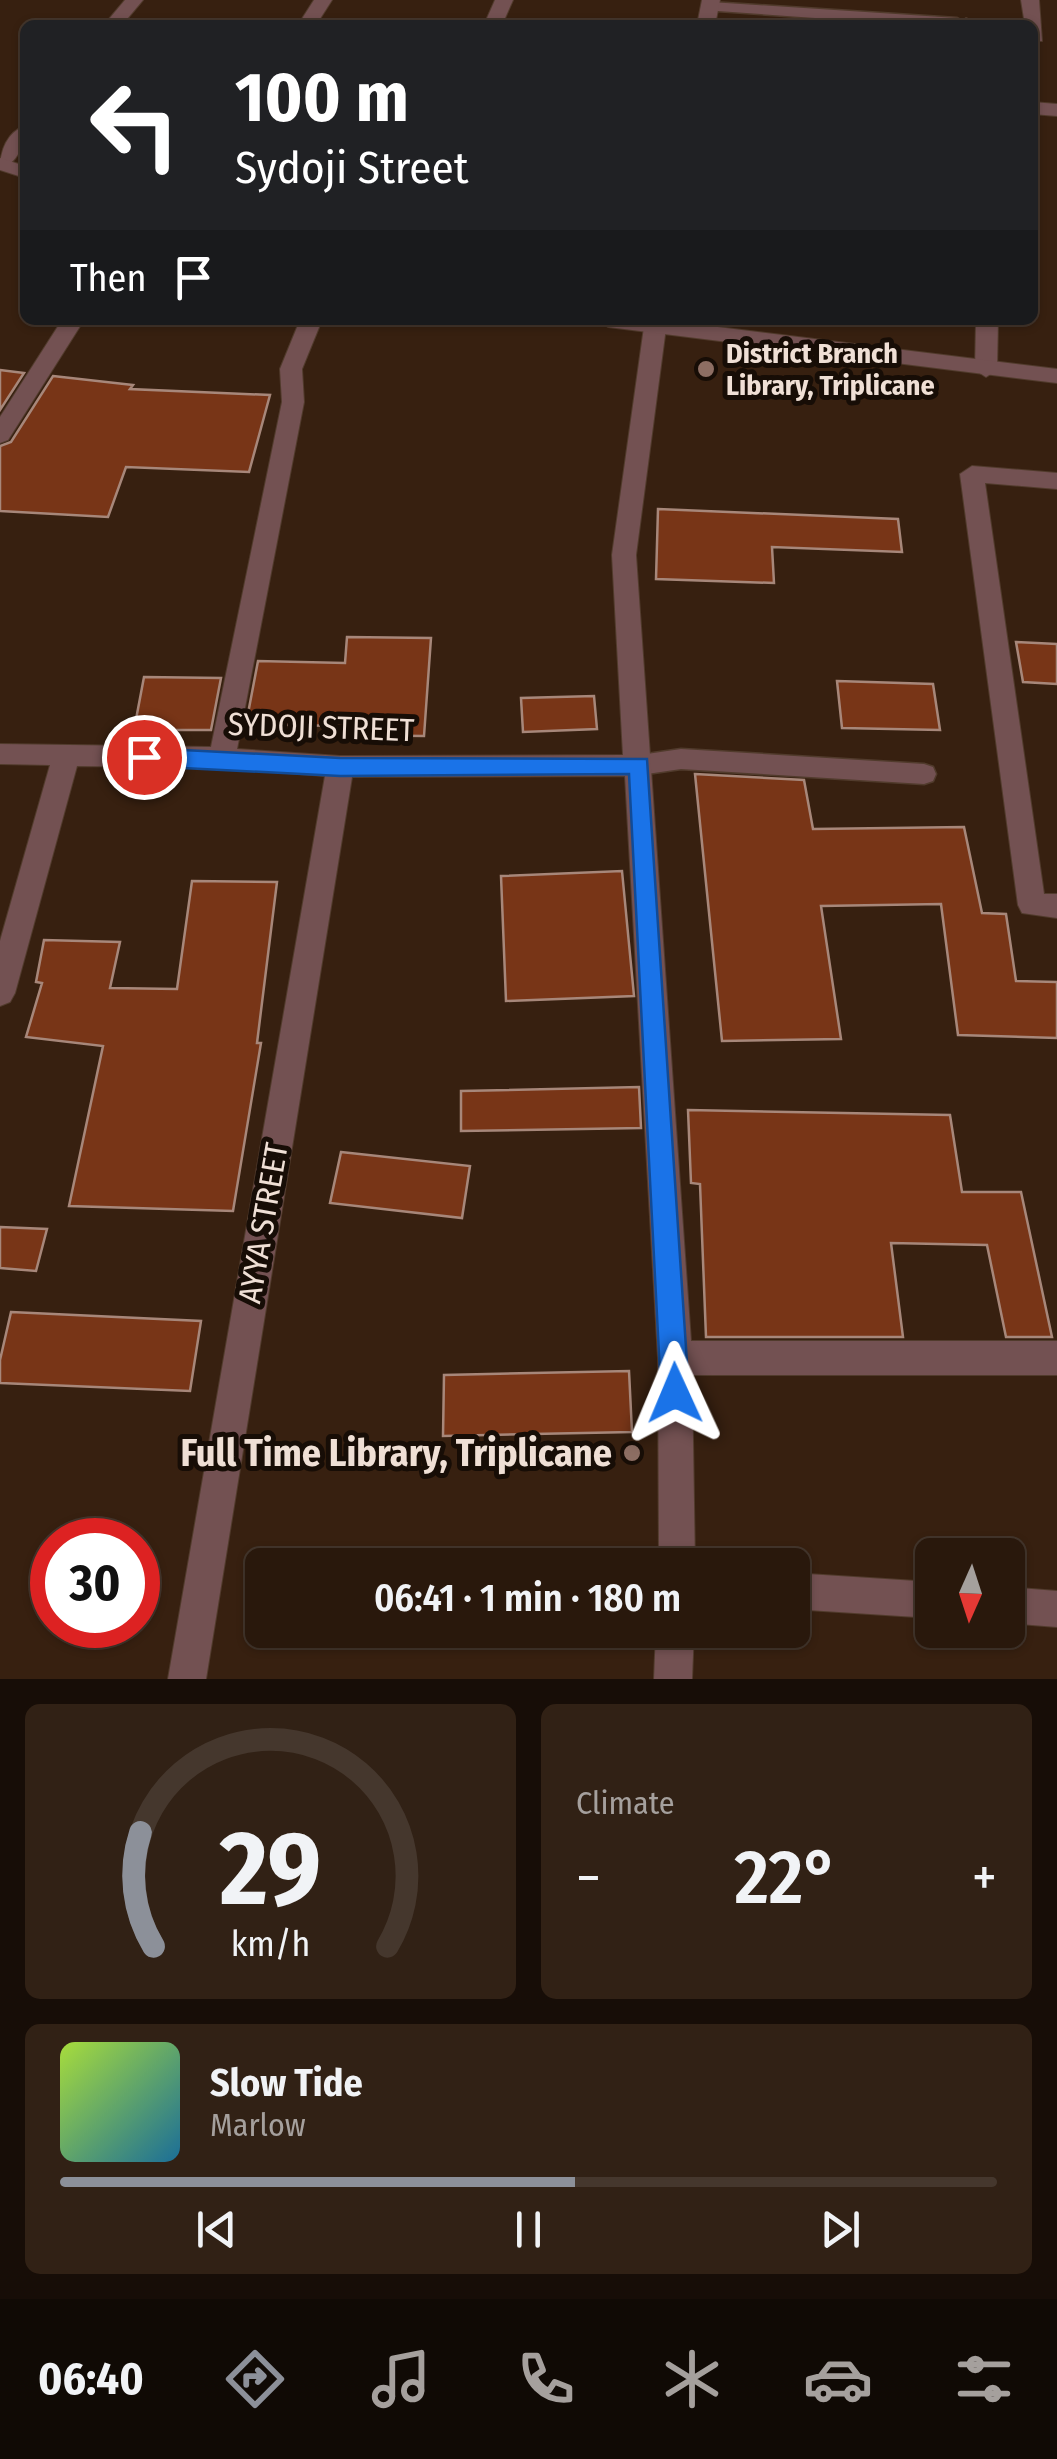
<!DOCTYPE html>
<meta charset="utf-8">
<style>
body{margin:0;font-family:"Fira Sans Condensed",sans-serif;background:#312115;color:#f1f3f6;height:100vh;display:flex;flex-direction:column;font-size:38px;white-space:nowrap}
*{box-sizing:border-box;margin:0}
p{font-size:32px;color:#a5a09d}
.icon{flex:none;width:55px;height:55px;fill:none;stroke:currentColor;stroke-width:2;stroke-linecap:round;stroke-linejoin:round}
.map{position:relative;height:1679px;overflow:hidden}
.details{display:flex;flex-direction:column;gap:25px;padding:25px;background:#170d07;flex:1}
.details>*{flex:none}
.hud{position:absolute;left:20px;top:20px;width:1018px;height:305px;border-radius:15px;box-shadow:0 2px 8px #0004,0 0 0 2px #45372d;background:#202124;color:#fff;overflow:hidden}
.needle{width:65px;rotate:183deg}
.controls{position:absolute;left:915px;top:1538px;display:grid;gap:20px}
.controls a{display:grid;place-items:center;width:110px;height:110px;border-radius:15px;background:#29180c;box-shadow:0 2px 8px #0004,0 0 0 2px #45372d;font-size:50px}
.speed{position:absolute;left:30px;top:1518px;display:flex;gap:20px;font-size:50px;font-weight:700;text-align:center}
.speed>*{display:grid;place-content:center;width:130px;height:130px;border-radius:50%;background:#29180c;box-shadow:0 2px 8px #0004,0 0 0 2px #45372d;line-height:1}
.speed .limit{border:15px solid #d22;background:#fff;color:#111}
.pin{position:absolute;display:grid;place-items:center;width:85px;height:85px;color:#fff;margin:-42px;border:5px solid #fff;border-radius:50%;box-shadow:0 2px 10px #0007}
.me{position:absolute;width:110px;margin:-55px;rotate:359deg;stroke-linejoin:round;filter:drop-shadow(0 0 8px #0008)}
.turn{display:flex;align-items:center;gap:35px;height:210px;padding:0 50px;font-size:45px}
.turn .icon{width:130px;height:130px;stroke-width:2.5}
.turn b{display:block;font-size:70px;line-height:85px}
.then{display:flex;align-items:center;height:95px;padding:0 50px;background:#0003;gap:20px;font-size:38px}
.big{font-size:75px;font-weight:600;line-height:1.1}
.details .card{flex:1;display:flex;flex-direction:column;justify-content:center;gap:15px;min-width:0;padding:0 35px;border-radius:15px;background:#312115}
.details .dial{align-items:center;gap:0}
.dial svg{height:260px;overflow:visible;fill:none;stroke:#45372d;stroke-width:7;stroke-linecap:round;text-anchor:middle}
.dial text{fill:#f1f3f6;stroke:none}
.song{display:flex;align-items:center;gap:30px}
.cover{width:120px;height:120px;border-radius:15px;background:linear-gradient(135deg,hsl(80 70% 55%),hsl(200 70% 35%))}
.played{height:10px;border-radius:5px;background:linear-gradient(90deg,#8c9099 55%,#45372d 55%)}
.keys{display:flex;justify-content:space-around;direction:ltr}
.heat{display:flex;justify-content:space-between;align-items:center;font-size:55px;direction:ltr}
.details .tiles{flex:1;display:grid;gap:25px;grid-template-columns:1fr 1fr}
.card:last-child{grid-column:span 2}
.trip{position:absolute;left:245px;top:1548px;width:565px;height:100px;border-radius:15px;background:#29180c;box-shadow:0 2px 8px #0004,0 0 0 2px #45372d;font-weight:600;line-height:100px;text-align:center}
.dock{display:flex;height:160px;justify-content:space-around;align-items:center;background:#100a05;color:#a5a09d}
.dock .icon{width:70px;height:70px}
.dock .active{color:#8c9099}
.dock b{font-size:45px;color:#f1f3f6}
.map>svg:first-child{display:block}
.building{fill:#783517;stroke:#a7877a;stroke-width:2.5}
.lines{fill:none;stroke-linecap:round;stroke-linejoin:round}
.service-casing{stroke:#513b2c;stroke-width:3}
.minor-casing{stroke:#513b2c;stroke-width:2}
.tertiary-casing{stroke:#513b2c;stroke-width:2}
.service{fill:#735152;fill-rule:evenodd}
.minor{fill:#735152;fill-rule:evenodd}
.tertiary{fill:#735152;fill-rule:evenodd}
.route{fill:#1a73e8;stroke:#114b97;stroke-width:2.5}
.education-dot{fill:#8d6e63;stroke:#170d06;stroke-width:4}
.labels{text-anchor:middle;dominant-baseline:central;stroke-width:10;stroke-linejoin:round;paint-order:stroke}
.far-poi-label{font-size:28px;font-weight:bold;fill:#efdfd5;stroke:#170d06;text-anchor:start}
.street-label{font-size:32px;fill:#efdfd5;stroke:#170d06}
.near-poi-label{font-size:38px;font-weight:bold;fill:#efdfd5;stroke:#170d06;text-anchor:end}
</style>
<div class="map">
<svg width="1057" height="1679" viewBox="0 0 1057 1679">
<rect width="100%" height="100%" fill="#372010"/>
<g class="building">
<path d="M0,370L24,373L0,410Z"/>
<path d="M53,376L133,385L130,389L270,395L249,472L126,467L108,517L0,511V446L11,442Z"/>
<path d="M658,509L898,519L902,552L772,547L774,583L656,579Z"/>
<path d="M347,637L431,638L424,736L337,735L338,726L246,724L258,661L345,663Z"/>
<path d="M1016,642L1057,644V684L1023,682Z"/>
<path d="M144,677L221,678L211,730H134Z"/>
<path d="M837,681L933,684L940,730L842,728Z"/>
<path d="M594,696L597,729L523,732L521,698Z"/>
<path d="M695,774L804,780L813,829L964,827L982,913L1006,914L1016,981L1057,982V1038L958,1035L941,904L821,906L841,1039L722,1041Z"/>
<path d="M622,871L634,996L506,1001L501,876Z"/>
<path d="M192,881L277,882L257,1043H261L233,1211L69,1206L103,1046L26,1037L42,983L36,982L44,940L120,942L110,988L177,989Z"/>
<path d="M639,1087L641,1128L461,1131V1091Z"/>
<path d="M688,1110L950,1115L962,1192H1021L1052,1337H1006L987,1245L891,1243L903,1337H706L700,1184L691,1183Z"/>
<path d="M341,1152L470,1166L462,1218L330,1203Z"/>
<path d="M0,1227L47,1229L36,1271L0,1268Z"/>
<path d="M11,1312L201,1321L190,1391L0,1383V1360Z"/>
<path d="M629,1371L632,1432L443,1436L444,1375Z"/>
</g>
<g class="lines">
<defs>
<g id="service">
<path d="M710,2L957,18L965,23L914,25L704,10V4Z"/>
<path d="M681,749L924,764L933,767L936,774L933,781L924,784L681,769L640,775L628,765L640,755Z"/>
</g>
<g id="minor">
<path d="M125,0H143L122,25H104Z"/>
<path d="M314,0H332L316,25H298Z"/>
<path d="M495,0H513L502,25H484Z"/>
<path d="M702,0H720L715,25H697Z"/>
<path d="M1021,0H1039L1042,41H1032V25H1025Z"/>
<path d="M966,18L979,25H959Z"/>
<path d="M1032,102L1057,104V116L1032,114Z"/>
<path d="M25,126C25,144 18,163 0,169C0,151 7,132 25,126Z"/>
<path d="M62,320H84L8,440L0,443V417Z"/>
<path d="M300,320H322L302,369L304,402L237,749L340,756L623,755L612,555L645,320H667L636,555L691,1341H1057V1375H692L695,1565H659L658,1358L625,776L352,777L206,1679H168L325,776L222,768L77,766L15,993L10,1002L0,1006V941L50,765L0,764V744L211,747L282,402L280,369Z"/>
<path d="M976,320H998L997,370L986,377L975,370Z"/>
<path d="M972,466L1057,473V489L985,483L1044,894H1057V918L1022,913L1018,905L960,474Z"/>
<path d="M792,1573L932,1582V1618L792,1609Z"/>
<path d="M1008,1587L1057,1591V1627L1008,1623Z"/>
<path d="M656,1630H694L692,1679H654Z"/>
</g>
<g id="tertiary">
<path d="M0,158L25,166V178L0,170Z"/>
<path d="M597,320H662L1057,369V383L608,327Z"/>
</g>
</defs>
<use href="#service" class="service-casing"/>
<use href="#minor" class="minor-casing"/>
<use href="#tertiary" class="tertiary-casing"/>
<use href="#service" class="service"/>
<use href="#minor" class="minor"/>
<use href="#tertiary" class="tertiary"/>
</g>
<path class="route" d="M144,748L340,758L647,759L689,1393L685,1403L675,1407L665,1403L661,1393L629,774L340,776L144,766L133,757Z"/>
<g class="education-dot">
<circle cx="706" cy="369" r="10"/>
<circle cx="632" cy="1453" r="10"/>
</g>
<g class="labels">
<g class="far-poi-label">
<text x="726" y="353">District Branch<tspan x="726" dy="32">Library, Triplicane</tspan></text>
</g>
<g class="street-label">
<text transform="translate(321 727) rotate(2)">SYDOJI STREET</text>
<text transform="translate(263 1223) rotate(-80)">AYYA STREET</text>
</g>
<g class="near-poi-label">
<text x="612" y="1453">Full Time Library, Triplicane</text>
</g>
</g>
</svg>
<div class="controls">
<a><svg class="needle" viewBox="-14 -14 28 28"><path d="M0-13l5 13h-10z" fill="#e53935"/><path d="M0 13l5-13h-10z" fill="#a5a09d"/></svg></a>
</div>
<div class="speed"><div class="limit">30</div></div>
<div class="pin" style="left:144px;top:757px;background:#d93025"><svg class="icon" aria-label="arrive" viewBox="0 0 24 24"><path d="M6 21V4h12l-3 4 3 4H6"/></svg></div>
<svg class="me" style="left:675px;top:1393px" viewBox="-20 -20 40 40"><path d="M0-17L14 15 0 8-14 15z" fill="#1a73e8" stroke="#fff" stroke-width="4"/></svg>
<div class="trip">06:41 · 1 min · 180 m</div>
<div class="hud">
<div class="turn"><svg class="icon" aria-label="left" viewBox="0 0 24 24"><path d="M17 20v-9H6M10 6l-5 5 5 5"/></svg><div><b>100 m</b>Sydoji Street</div></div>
<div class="then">Then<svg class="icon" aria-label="arrive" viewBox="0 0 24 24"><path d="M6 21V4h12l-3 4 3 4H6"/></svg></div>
</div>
</div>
<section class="details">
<div class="tiles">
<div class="card dial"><svg viewBox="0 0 100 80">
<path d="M14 69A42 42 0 1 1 86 69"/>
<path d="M14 69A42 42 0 0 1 10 34" stroke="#8c9099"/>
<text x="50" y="56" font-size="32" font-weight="700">29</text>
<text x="50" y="72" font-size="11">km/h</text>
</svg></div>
<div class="card"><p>Climate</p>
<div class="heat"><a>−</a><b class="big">22°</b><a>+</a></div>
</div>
<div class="card">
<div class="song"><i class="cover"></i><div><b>Slow Tide</b><p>Marlow</p></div></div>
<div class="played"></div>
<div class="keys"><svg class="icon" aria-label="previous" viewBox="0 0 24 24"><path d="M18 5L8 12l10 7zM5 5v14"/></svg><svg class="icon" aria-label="pause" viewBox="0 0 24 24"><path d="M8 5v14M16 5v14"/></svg><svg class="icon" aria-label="next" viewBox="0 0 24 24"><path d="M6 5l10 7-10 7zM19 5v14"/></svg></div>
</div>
</div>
</section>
<nav class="dock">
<b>06:40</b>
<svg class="icon active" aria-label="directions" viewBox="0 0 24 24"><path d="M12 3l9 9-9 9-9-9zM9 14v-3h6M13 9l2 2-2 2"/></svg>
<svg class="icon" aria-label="music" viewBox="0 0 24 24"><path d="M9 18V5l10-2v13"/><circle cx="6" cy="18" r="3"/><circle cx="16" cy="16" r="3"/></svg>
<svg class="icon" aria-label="phone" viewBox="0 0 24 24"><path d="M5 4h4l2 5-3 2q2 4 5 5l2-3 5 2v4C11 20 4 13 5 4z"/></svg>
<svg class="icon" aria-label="climate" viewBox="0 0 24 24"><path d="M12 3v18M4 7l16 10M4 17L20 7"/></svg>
<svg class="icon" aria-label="car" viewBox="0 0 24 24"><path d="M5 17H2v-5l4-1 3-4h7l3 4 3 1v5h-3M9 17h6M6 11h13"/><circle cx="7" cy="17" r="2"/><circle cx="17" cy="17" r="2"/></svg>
<svg class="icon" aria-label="filters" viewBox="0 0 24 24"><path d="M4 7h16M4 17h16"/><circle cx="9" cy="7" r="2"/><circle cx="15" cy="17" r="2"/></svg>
</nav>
